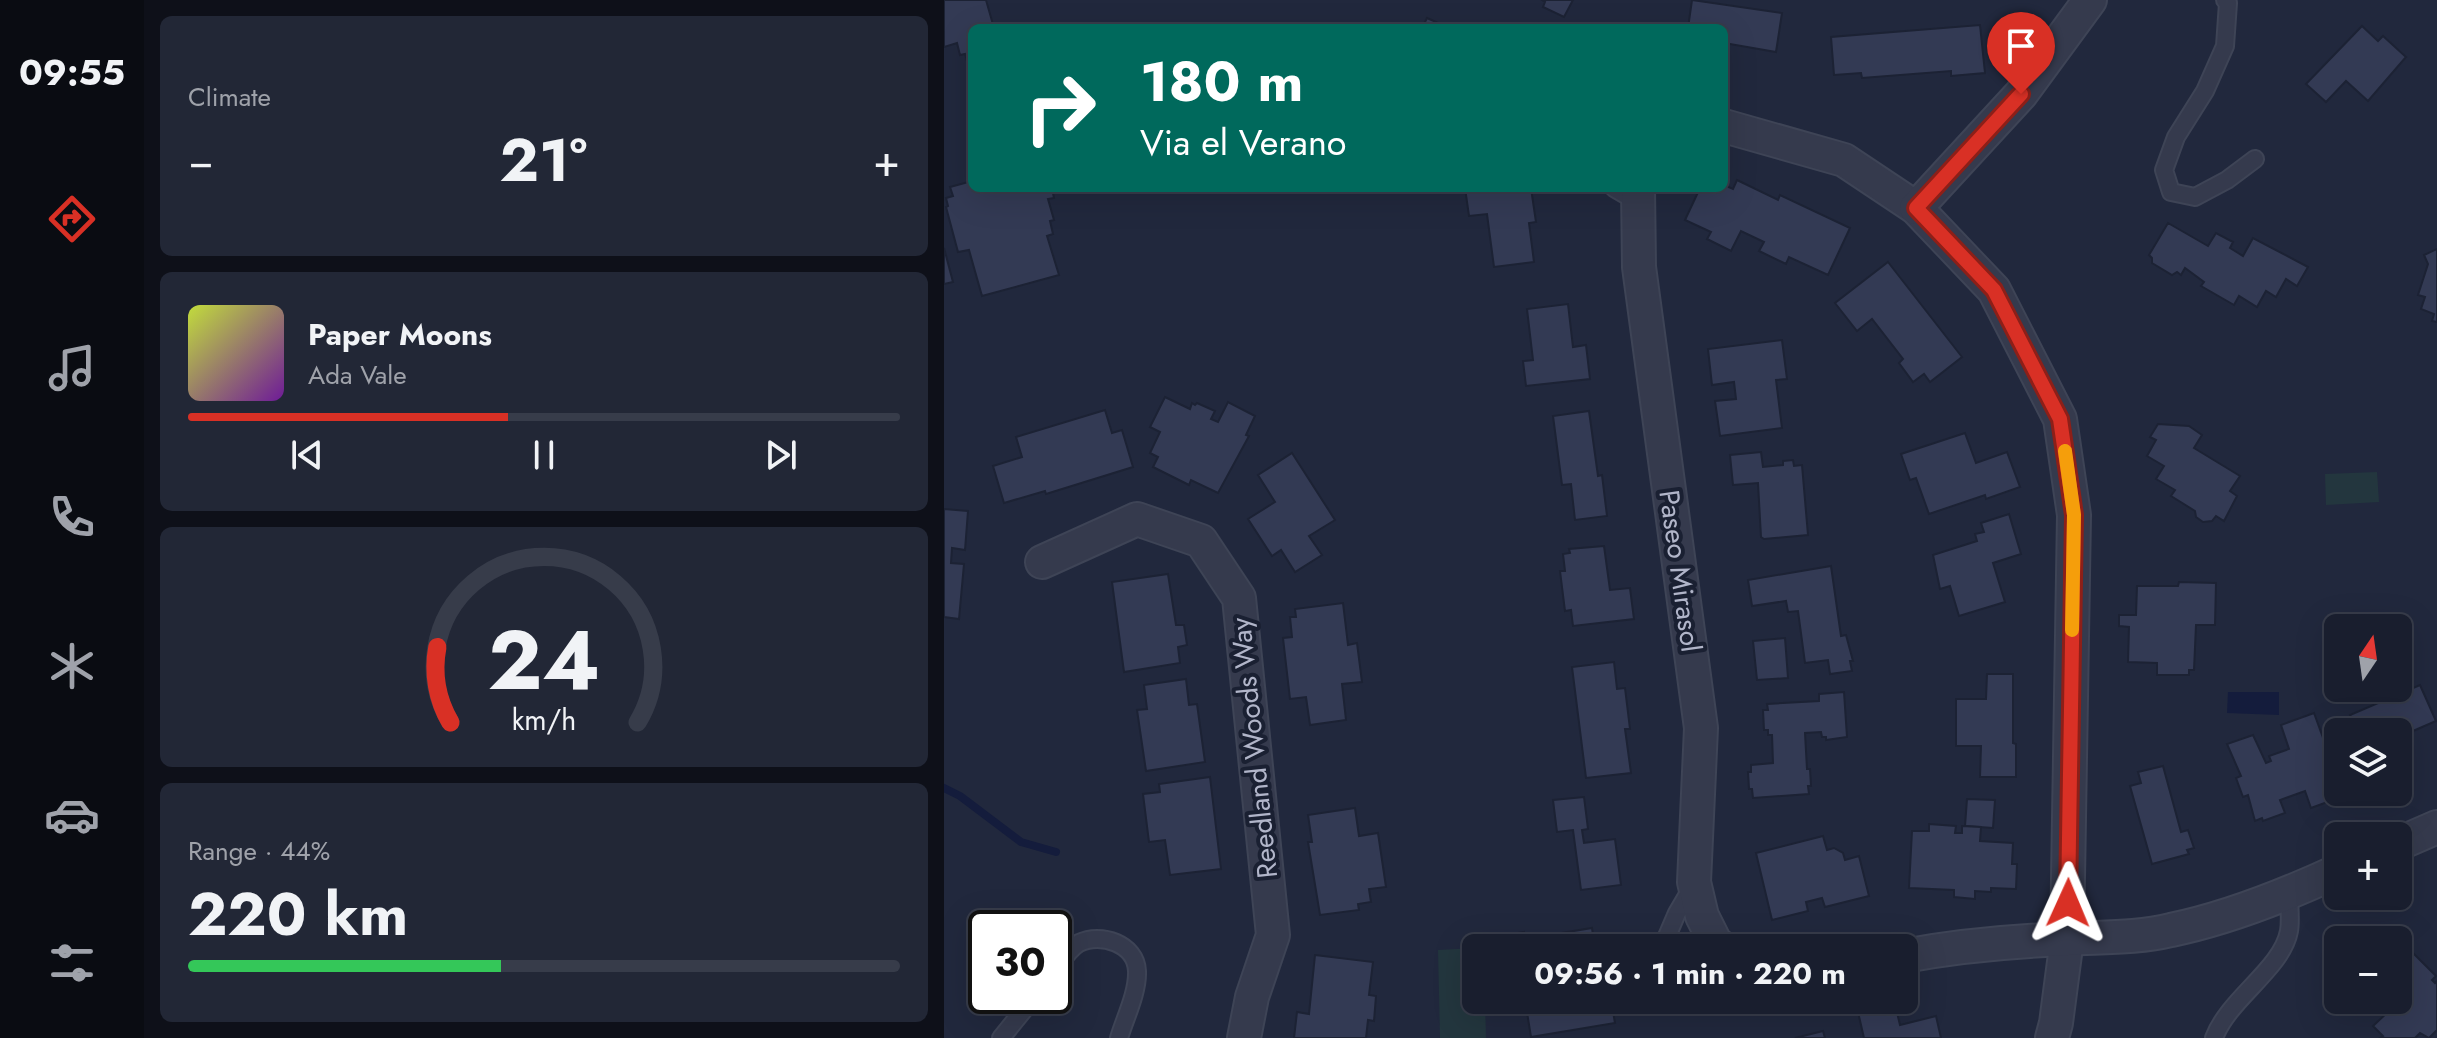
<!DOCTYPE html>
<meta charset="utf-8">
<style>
body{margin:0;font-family:Jost,sans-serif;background:#222736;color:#f1f3f6;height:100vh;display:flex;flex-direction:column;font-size:30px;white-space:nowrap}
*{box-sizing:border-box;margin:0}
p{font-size:26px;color:#9fa2aa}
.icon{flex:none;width:44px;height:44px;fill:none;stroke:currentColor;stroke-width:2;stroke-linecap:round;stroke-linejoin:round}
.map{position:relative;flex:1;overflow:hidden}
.drawer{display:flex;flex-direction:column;gap:16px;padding:16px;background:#0e1019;width:800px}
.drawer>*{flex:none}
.hud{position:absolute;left:24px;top:24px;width:760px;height:168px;border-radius:12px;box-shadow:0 8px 32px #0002,0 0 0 2px #373c4a;background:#00695c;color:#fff;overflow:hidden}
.needle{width:52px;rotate:13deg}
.fabs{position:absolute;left:1380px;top:614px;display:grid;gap:16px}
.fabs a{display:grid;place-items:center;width:88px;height:88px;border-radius:12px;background:#191e2e;box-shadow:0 8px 32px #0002,0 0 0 2px #373c4a;font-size:40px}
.speed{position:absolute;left:24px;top:910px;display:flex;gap:16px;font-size:40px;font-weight:700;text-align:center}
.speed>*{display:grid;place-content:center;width:104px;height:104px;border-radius:50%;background:#191e2e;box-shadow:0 8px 32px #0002,0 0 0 2px #373c4a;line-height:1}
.speed .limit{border:4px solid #111;border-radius:12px;background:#fff;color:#111}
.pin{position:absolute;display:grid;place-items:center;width:68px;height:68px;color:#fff;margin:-82px -34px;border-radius:50% 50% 50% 0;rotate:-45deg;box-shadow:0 0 8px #0007}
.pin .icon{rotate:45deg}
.me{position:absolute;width:88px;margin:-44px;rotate:1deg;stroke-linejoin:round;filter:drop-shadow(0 0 6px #0008)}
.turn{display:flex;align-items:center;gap:28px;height:168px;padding:0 40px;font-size:36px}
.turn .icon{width:104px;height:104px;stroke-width:2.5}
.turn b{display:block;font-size:56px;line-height:68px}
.big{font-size:60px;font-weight:700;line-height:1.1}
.drawer .widget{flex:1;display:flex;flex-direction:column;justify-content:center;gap:12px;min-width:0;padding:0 28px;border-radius:12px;background:#222736}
.drawer .dial{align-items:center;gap:0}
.dial svg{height:208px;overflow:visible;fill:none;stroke:#373c4a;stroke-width:7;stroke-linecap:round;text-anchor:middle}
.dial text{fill:#f1f3f6;stroke:none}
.song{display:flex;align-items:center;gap:24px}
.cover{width:96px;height:96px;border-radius:12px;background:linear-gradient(135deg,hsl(70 70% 55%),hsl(280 70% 35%))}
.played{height:8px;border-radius:4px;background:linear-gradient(90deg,#d93025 45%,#373c4a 45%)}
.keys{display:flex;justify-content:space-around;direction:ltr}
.heat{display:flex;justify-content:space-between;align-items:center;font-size:44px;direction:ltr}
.charge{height:12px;border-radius:6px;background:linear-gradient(90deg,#34c759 44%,#373c4a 0)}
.trip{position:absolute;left:518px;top:934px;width:456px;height:80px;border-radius:12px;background:#191e2e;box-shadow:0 8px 32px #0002,0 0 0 2px #373c4a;font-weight:700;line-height:80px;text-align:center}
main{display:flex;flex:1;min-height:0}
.tabs{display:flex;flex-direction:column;width:144px;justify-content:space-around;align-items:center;background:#0a0c12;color:#9fa2aa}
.tabs .icon{width:56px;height:56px}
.tabs .current{color:#d93025}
.tabs b{font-size:36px;color:#f1f3f6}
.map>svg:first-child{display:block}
.green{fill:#23363e}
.water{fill:#141c3c}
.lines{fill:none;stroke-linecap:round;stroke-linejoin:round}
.stream{stroke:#141c3c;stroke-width:8}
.building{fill:#333a54;stroke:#1c2234;stroke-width:2}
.service-casing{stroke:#3e4456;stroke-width:20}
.minor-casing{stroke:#3e4456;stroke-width:36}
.service{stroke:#353a4d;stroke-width:16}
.minor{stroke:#353a4d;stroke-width:32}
.route-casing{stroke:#8d1f18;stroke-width:20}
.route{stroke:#d93025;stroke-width:14}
.slow{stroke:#f59e0b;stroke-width:14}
.labels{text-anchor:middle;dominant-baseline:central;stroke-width:8;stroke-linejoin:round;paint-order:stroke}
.street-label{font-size:28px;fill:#b1b5c9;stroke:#1a2032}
</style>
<main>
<nav class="tabs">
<b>09:55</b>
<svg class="icon current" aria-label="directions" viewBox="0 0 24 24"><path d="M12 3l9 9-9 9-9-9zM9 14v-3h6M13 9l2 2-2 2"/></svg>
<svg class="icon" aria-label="music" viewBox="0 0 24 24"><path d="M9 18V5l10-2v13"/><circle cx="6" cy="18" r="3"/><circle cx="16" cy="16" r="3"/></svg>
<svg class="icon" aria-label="phone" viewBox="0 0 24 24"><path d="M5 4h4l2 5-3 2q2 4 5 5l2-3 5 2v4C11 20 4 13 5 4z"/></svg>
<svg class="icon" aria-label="climate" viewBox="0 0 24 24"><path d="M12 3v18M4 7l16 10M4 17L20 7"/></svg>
<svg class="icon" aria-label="car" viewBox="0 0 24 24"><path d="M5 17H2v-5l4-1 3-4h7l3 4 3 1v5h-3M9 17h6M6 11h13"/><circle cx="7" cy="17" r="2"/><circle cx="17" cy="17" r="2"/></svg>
<svg class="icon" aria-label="filters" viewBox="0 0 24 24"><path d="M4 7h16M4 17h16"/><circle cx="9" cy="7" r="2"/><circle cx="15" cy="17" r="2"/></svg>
</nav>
<section class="drawer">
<div class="widget"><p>Climate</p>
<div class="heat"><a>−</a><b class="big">21°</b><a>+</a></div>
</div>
<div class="widget">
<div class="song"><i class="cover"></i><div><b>Paper Moons</b><p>Ada Vale</p></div></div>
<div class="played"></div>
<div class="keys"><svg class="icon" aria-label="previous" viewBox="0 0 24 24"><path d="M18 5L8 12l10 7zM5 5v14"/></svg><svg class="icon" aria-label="pause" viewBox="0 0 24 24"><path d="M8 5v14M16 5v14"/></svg><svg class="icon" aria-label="next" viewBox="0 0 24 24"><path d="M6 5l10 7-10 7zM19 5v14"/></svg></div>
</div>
<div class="widget dial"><svg viewBox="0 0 100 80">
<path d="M14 69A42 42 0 1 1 86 69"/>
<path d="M14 69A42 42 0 0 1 9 40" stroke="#d93025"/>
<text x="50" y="56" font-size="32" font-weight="700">24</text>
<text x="50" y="72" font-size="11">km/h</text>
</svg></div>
<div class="widget"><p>Range · 44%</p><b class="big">220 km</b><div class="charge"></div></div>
</section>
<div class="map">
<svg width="1493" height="1038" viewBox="0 0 1493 1038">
<rect width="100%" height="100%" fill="#21283d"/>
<g class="green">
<path d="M1433,472L1435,502L1382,505L1381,474Z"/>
<path d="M532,948V1000H541L542,1038H496L494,950Z"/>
</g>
<path class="water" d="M1284,692H1335V715L1283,713Z"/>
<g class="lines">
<path class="stream" d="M0,788L16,796L77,842L112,852"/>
</g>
<g class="building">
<path d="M0,0H42L50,28H28V78L21,54L16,55L13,43L0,47Z"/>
<path d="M598,0H629L620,17L599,7L601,2Z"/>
<path d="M748,0L838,13L832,52L780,43V28H744Z"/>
<path d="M483,18L499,25L498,28H478Z"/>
<path d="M1036,25L1041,73L1007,76V71L918,78L917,73L890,75L887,37Z"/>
<path d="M1418,26L1434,41L1439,36L1462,57L1424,101L1402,81L1382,102L1362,84Z"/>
<path d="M793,180L834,200L836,195L906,228L884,275L845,257L842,264L815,251L820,242L797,231L787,251L763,239L767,232L741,220L756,188H780V185L789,189Z"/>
<path d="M28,181V188H108L110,198L104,199L110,220L106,221L109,234L103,236L115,275L38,296L25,250L14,252L2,207L4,206L2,198L9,196L6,187Z"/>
<path d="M521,188H587L592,222L585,223L590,262L550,267L543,214L525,216Z"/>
<path d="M1224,223L1264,246L1272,233L1289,242L1286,248L1299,256L1309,238L1364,267L1353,286L1342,279L1332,297L1322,291L1313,307L1295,296L1290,305L1257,286L1260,282L1241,268L1237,275L1233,272L1228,275L1208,263V258L1205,255Z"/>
<path d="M0,248L9,282L0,284Z"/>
<path d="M1493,249V322L1488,321L1490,314L1477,309L1481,297L1474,295L1484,264L1480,255Z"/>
<path d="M944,262L1018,357L986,382L980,374L969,382L955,363L959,359L928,319L913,331L891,303Z"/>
<path d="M624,304L629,347L642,345L646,379L582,386L579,361L589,360L583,309Z"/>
<path d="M838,340L843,379L832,380L838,428L776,436L771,401L792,399L790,382L768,385L764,349Z"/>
<path d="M221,397L246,409L248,403L251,405L253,403L271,411L267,419L274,422L284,402L311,416L302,435L305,436L274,493L247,480L245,485L209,467L214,457L206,453L216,432L206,427Z"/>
<path d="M161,410L168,433L178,430L189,467L102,494L101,491L60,503L49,466L78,457L72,437Z"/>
<path d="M645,411L654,476L658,475L663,516L631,520L627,484L618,485L609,416Z"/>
<path d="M1214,424L1245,426L1258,435L1250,448L1296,476L1286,491L1293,496L1280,521L1272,516L1268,521L1259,522L1252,517L1251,511L1227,496L1231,490L1212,479L1220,466L1203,456L1212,440L1206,437Z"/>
<path d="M1021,433L1032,463L1063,452L1076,487L1042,499L1041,495L985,514L972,478L966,480L957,454Z"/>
<path d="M817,452L819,467L839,465V461L849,460L850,466L858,465L864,535L820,539L817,537L814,483L789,485L786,455Z"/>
<path d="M348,453L391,520L365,536L378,555L351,572L337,550L328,556L304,519L331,502L314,475Z"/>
<path d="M0,509L24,511L21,550L8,548L7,563L20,564L15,619L0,617Z"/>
<path d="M1065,514L1077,554L1049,563L1061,602L1015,616L1006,586L996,589L989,555L1033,541L1031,534L1040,532L1037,523Z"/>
<path d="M660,546L666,590L686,588L690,619L629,626L627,610L621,611L616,571H621L619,554L626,553L625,549Z"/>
<path d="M887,566L897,636L902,635L909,661H906L908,671L886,674L884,660L861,663L854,611L844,612L842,601L808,606L804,580Z"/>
<path d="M224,574L232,625H240L243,645L234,647L236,663L180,672L168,582Z"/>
<path d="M1235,582L1272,583L1271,625H1252L1250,670H1245V675H1213V663L1184,662L1185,627L1175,626V615H1192L1193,586H1234Z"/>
<path d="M399,603L404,645L413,643L418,682L398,684L402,720L366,725L362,697L346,699L339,638L348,637L346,617H352L351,609Z"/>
<path d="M841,638L844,678L813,680L809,641Z"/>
<path d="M670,662L673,689L681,688L686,729H681L687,773L642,778L628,667Z"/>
<path d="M1043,674H1069V743L1072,744V777H1036L1037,746H1012V699H1042Z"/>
<path d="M242,679L245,705L253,704L261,762L202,771L193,710L203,709L200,685Z"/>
<path d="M1476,685L1492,721L1455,737L1463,756L1454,761V732H1414L1406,715Z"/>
<path d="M900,692L903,737L882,740V737H878L877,732L861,733L863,769H866L867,786H864L865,794L809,798L808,789H805L804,772H807V765L829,763L828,735H824V730H820L819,710H824L823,704L875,701V694Z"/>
<path d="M1370,713L1394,779V792H1399L1400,796L1367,808L1361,791L1336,800L1341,813L1319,821L1318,818L1311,821L1304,795L1299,797L1292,778L1297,776L1283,744L1309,735L1322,763L1327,761L1325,756L1345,749L1337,725Z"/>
<path d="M1219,766L1237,832L1244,830L1250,848L1243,850L1245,854L1208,864L1186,786L1197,783L1194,772Z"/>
<path d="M266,777L277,869L226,875L221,840L205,842L199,794L216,792L215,784Z"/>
<path d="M640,797L644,829L638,830L640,843L671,839L677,885L637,890L629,830L613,832L609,800Z"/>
<path d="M1023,799L1051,800L1049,828L1021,826Z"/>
<path d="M411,808L415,836L434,833L442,887L425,889L427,902L414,904L415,910L376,915L364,842H368L364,815Z"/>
<path d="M985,824L1012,826L1011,833H1018V826L1037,827L1036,841L1069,843L1068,864H1073L1072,889L1047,888V892L1031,891V899L1010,897V890L965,888L968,831H985Z"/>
<path d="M879,836L883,850L890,848L899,853L901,860L915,856L925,896L881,907L878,898L862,902L864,911L828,920L812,853Z"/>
<path d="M648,928L651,948H583V943L564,947L562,935L580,932L581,939Z"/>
<path d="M1470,954L1492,976L1488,980L1491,983L1493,981V1030L1485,1038L1476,1033L1471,1038H1436L1439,1036L1429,1026L1446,1010L1437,1000H1454V969Z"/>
<path d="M371,955L429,962L425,995L432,996L430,1021L424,1020L422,1038H350L353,1012L365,1014Z"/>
<path d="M581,1000H667L671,1023L587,1037Z"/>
<path d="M951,1004L956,1025L992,1016L997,1038H920L914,1012Z"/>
<path d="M879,1031L881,1038H851Z"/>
</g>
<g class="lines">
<defs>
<g id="service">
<path d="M1281,0L1284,3L1281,46L1261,91L1232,137L1220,170L1227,192L1251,197L1283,180L1311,159"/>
<path d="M670,188L694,202"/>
<path d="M718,948L733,913L750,884"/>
<path d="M110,971C117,962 125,949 135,943C157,932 192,944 193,971C194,992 181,1018 175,1038"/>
<path d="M742,1000L763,1005L782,1000"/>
<path d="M57,1038L91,996"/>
<path d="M1270,1038C1285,998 1338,969 1345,931C1347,920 1345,906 1345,894"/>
</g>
<g id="minor">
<path d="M780,126L900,160L972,208L1050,290L1116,419L1130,515L1123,939L1112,1023L1108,1038"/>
<path d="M694,188L695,267L757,728L750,882L758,916L771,942L778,948"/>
<path d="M972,208L1077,94L1146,0"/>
<path d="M98,562L193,519L257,541L295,598L329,935L308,997L300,1038"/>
<path d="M1454,844L1493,827"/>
<path d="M960,956C1014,946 1069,941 1124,939C1158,937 1194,938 1227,930C1285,918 1340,896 1394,871"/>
</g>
</defs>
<use href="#service" class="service-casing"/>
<use href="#minor" class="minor-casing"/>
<use href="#service" class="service"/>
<use href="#minor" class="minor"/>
</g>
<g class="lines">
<defs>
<path id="route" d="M1077,94L972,208L1050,290L1116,419L1130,515L1124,903"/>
</defs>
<use href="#route" class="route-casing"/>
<use href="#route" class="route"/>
<path class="slow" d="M1121,451L1130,515L1128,630"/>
</g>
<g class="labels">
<g class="street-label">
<text transform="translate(736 571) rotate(82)">Paseo Mirasol</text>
<text transform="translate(310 748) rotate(-96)">Reedland Woods Way</text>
</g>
</g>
</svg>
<div class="fabs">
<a><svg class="needle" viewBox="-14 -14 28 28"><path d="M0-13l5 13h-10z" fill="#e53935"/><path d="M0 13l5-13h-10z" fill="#9fa2aa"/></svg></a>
<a><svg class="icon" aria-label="layers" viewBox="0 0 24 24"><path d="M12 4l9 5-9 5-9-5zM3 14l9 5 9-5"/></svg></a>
<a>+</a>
<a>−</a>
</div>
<div class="speed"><div class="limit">30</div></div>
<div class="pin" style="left:1077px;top:94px;background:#d93025"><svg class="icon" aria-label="arrive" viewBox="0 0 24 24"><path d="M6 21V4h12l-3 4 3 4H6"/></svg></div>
<svg class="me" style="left:1124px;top:903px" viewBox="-20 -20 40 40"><path d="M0-17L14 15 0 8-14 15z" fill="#d93025" stroke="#fff" stroke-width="4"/></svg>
<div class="trip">09:56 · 1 min · 220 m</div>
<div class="hud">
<div class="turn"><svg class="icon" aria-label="right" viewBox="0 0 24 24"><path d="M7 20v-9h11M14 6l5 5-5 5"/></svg><div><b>180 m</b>Via el Verano</div></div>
</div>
</div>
</main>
